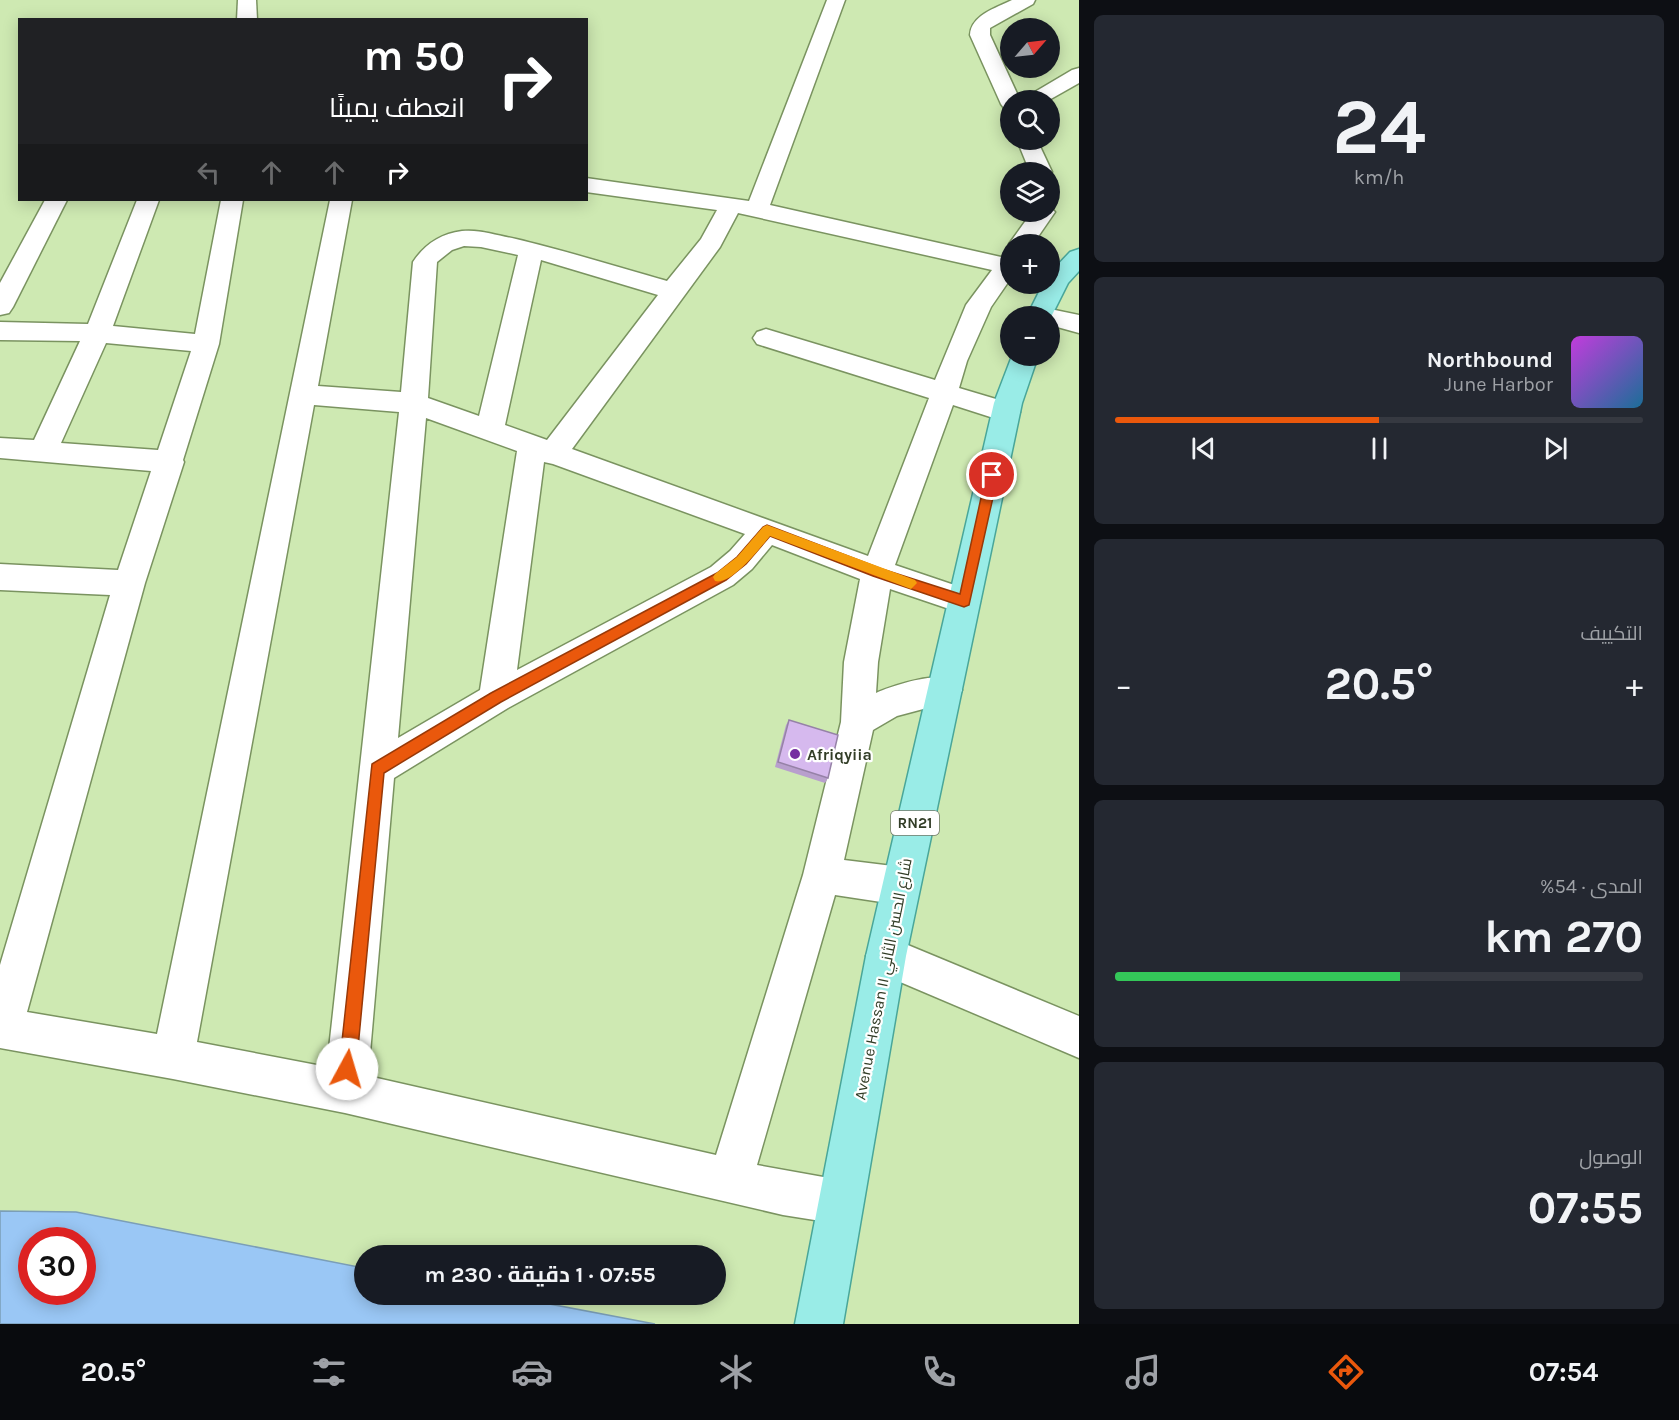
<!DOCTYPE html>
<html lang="ar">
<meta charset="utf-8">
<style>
body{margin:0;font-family:Karla,Cairo,sans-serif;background:#242831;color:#f1f3f6;direction:rtl;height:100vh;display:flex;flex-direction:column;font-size:22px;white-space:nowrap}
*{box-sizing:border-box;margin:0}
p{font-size:20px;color:#9ea1a6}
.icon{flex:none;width:33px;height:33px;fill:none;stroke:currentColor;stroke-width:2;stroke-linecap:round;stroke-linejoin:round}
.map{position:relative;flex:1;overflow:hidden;direction:ltr}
.side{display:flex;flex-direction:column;gap:15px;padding:15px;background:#0d0f14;width:600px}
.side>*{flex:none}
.banner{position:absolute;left:18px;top:18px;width:570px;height:183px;border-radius:0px;box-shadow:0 3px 15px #0003;direction:rtl;background:#202124;color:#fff;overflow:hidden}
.needle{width:39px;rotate:62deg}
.controls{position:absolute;left:1000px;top:18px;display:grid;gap:12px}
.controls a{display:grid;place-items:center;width:60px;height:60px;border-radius:50%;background:#171b24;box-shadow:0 3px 15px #0003;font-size:30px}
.speed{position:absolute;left:18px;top:1227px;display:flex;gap:12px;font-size:30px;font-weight:700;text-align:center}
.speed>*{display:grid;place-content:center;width:78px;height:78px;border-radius:50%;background:#171b24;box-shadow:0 3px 15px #0003;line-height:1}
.speed .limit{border:9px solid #d22;background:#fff;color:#111}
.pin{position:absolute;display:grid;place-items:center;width:51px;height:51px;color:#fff;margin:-26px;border:3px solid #fff;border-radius:50%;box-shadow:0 2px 6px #0007}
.me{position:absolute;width:66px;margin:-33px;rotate:6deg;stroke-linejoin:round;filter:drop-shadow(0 0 4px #0008)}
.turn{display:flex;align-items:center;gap:21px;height:126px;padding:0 24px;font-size:27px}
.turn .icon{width:78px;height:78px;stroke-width:2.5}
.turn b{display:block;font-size:42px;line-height:51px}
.lanes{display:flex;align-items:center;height:57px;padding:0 24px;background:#0003;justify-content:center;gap:30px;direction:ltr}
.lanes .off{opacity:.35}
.big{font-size:45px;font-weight:700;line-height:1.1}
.side .card{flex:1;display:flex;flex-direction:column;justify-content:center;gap:9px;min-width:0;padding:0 21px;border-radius:9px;background:#242831}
.side .dial{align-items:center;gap:0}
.dial b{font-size:78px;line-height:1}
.song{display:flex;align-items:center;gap:18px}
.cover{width:72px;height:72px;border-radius:9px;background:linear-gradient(135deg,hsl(290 70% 55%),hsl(200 70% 35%))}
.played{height:6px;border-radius:3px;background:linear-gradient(90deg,#ea580c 50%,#363941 50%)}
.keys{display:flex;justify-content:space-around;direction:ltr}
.heat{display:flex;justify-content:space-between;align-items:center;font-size:33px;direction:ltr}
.charge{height:9px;border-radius:4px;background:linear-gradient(90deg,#34c759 54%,#363941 0)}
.trip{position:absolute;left:354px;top:1245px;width:372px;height:60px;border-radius:30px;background:#171b24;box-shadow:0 3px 15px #0003;font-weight:700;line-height:60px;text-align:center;direction:rtl}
.tab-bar{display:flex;height:96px;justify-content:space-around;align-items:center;background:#090b0e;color:#9ea1a6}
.tab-bar .icon{width:42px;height:42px}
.tab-bar .selected{color:#ea580c}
.tab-bar b{font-size:27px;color:#f1f3f6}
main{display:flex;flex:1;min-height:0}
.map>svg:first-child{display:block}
.water{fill:#9ac7f5;stroke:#7b9eb7;stroke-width:1.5;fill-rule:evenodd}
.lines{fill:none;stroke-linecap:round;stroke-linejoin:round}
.minor-casing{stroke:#7a9360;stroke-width:3}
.major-casing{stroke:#49a699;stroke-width:3}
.minor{fill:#fff;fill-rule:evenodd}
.major{fill:#99ece7;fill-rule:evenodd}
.wall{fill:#b89fcd}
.building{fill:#d6b9ee;stroke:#9682a7;stroke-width:1.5}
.route{fill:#ea580c;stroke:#983908;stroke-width:1.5}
.slow{fill:#f59e0b}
.poi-dot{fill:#762ea1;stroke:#fff;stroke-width:2}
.labels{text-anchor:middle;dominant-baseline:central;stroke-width:4.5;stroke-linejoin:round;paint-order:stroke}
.shield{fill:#fff;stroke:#707768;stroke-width:1.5}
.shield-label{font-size:15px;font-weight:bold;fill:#323d27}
.poi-label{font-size:16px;font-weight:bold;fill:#323d27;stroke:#fff;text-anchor:start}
.street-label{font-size:16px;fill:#323d27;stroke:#fff}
</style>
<main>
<section class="side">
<div class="card dial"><b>24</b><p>km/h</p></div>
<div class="card">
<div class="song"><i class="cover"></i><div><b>Northbound</b><p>June Harbor</p></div></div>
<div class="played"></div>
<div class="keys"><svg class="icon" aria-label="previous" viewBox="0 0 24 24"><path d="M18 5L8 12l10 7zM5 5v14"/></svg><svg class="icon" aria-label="pause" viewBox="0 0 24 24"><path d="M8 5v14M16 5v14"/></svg><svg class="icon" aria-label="next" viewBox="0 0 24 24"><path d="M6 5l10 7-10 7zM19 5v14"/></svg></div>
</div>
<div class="card"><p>التكييف</p>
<div class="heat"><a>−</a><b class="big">20.5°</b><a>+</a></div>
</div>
<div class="card"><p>المدى · 54%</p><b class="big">270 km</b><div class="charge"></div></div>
<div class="card"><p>الوصول</p><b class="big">07:55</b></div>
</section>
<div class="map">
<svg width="1079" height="1324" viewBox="0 0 1079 1324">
<rect width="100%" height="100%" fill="#cee9b2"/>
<path class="water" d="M0,1211L76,1212L364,1268V1294L502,1295L655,1324H0ZM82,1240V1292H32V1240Z"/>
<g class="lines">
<defs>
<g id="minor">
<path d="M238,0H256L257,20H237Z"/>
<path d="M827,0H845L770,205L1001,257L1011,253V278L991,307L967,361L959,388L1016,405L1020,412L1016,419L1006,422L953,405L895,565L975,592L980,601L975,610L964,614L890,589L878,662L876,693C897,684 936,672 957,680L962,690L957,700L897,716L873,730L844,860L901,867L914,873L920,886L914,899L901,905L835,895L757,1165L840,1180L856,1186L862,1202L856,1218L840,1224L783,1215L345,1113L173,1079L0,1048V965L110,595L0,590V564L118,570L151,471L0,458V438L34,440L80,341L0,340V322L88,324L137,200H159L113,326L195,334L221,200H243L219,344L183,460L184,462L145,583L27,1012L157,1034L330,200H352L318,386L401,392L413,262C425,244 440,234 462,231C480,229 499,236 516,239C567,251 617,267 667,281L701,239L717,210L586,192V178L749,201ZM738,213L992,270L966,305L935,380L766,329L757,332L753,338L757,344L929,398L868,556L572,449L720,247ZM464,246L481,247L518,255L479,416L428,398L437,262L452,250ZM541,260L658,295L547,440L505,425ZM106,343L191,351L158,450L61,443ZM314,405L399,412L327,1067L197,1042ZM426,418L517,451L480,690L398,738ZM544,462L553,464L745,534L730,551L711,567L517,670ZM772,545L860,579L844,662L841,722L803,875L716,1155L368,1076L394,778L508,708L733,585L752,569Z"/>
<path d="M1012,0H1035L1033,4L990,28V35L1020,100H1011V110L1004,108L1001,104L970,35C971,15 996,8 1012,0Z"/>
<path d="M1079,68V83L1049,100H1025L1028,96L1072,70Z"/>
<path d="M1017,140H1037L1052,172L1050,175V172H1030Z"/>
<path d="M45,200H67L13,307L9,313L0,315V283Z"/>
<path d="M1050,207L1055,212L1033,244H1011V247L1009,244L1032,212H1050Z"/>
<path d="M1050,309L1079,315V333L1050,325V316H1038L1041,311Z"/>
<path d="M886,936L1079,1016V1058L872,970L866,956L872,942Z"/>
</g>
<g id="major">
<path d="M1079,249V271L1068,283L1050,319V316H1027L1043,284H1050V273L1070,252Z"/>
<path d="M1012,356H1038L1022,403L906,956L843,1324H795L866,956L994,403Z"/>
</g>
</defs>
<use href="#minor" class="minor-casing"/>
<use href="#major" class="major-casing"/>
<use href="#minor" class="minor"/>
<use href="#major" class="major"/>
</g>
<path class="wall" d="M789,720L828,778L825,783L775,767L786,725Z"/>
<path class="building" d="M789,720L838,735L828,778L778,762Z"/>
<path class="route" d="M992,471L998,475L969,605L964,607L873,576L770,536L746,564L726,580L501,702L384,773L356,1069L353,1075L347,1078L341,1075L339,1069L372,764L491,693L717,573L737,557L763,527L767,525L882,569L960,594L986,475Z"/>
<path class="slow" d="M767,525L915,580L917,583L911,589L770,536C760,548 731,586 715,581L713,577L715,574L737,557L763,527Z"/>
<circle class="poi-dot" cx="795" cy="754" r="6"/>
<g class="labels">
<rect class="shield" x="891" y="811" width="48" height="24" rx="4.5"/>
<g class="shield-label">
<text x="915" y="823">RN21</text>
</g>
<g class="poi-label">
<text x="807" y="754">Afriqyiia</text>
</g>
<g class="street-label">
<text transform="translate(883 979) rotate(-79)">Avenue Hassan II شارع الحسن الثاني</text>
</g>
</g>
</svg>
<div class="controls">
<a><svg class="needle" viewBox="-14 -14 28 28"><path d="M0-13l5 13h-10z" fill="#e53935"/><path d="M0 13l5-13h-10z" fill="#9ea1a6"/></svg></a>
<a><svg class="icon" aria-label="search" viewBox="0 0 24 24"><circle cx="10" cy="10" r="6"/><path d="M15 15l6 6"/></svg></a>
<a><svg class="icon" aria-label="layers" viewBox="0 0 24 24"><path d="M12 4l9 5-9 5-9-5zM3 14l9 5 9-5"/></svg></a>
<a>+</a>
<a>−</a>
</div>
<div class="speed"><div class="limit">30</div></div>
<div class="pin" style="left:992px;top:475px;background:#d93025"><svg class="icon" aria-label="arrive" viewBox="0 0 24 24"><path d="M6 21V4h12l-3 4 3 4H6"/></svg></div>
<svg class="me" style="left:347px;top:1069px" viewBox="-20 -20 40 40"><circle r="19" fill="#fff"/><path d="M0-13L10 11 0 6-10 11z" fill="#ea580c"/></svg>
<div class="trip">07:55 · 1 دقيقة · 230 m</div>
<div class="banner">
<div class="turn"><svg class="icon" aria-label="right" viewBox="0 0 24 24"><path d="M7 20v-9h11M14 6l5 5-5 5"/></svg><div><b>50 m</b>انعطف يمينًا</div></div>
<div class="lanes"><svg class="icon off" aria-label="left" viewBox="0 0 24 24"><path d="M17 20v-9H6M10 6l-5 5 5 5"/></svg><svg class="icon off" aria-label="ahead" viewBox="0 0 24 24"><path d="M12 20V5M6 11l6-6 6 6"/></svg><svg class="icon off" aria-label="ahead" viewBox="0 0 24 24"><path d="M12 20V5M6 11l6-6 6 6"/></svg><svg class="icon" aria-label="right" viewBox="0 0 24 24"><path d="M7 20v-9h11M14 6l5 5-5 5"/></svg></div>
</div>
</div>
</main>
<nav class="tab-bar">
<b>07:54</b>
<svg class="icon selected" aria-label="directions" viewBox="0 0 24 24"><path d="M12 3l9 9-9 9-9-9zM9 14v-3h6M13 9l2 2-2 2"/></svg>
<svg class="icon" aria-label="music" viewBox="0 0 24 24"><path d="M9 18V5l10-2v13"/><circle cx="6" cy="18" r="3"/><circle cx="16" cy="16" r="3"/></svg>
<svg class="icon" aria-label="phone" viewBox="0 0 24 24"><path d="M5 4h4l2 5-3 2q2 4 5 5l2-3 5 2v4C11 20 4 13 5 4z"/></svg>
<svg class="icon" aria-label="climate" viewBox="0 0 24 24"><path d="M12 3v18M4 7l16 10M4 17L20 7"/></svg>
<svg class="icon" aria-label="car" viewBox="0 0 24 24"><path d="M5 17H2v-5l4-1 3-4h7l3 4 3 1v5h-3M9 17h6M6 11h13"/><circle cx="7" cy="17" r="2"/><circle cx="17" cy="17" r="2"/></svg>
<svg class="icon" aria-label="filters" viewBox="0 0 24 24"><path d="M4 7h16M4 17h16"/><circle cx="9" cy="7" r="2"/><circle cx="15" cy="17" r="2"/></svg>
<b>20.5°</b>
</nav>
